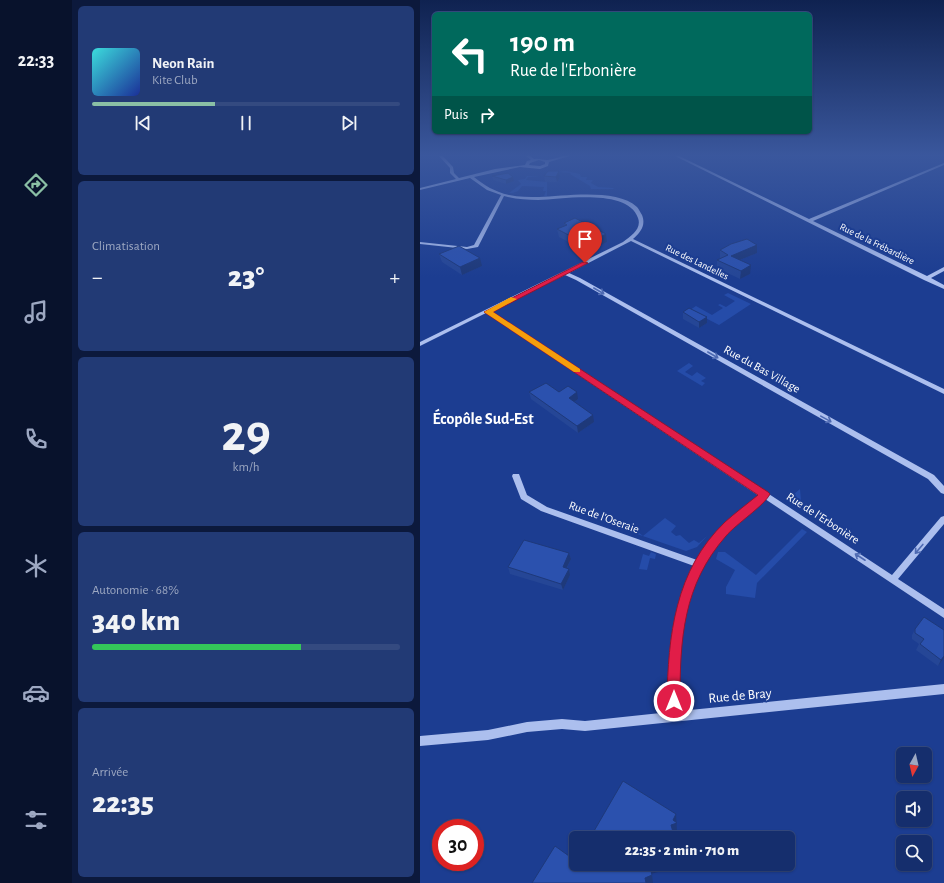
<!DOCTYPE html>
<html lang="fr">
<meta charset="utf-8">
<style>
body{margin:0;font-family:"Alegreya Sans",sans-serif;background:#223a75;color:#f1f3f6;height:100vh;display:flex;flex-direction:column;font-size:15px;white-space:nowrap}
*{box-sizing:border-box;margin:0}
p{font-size:13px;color:#9da8c2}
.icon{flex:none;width:22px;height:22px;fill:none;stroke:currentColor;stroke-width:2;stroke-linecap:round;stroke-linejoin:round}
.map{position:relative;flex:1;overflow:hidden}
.side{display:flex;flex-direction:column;gap:6px;padding:6px;background:#0c193c;width:348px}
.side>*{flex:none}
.hud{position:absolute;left:12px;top:12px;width:380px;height:122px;border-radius:6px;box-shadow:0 1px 3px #0004,0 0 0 1px #344a80;background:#00695c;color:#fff;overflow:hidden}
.needle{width:26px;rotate:188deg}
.tools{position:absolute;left:476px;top:747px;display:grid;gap:8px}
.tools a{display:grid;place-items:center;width:36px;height:36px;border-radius:6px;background:#152e6d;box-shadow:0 1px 3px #0004,0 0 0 1px #344a80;font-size:20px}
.speed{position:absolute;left:12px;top:819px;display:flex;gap:8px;font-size:20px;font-weight:700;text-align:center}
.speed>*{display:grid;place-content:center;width:52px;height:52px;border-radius:50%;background:#152e6d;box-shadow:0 1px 3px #0004,0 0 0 1px #344a80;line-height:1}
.speed .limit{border:6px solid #d22;background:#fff;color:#111}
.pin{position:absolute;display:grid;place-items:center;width:34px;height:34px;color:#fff;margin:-41px -17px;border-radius:50% 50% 50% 0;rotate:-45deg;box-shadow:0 0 4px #0007}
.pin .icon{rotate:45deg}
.me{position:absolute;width:44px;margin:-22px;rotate:0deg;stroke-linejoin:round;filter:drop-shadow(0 0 3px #0008)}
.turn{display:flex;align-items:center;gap:14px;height:84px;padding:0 12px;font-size:18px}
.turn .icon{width:52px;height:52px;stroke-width:2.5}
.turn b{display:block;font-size:28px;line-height:34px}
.then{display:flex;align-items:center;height:38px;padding:0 12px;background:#0003;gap:8px;font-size:15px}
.big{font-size:30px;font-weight:800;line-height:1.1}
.side .tile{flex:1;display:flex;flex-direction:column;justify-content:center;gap:6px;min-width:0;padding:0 14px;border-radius:6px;background:#223a75}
.side .dial{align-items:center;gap:0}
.dial b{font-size:52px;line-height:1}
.song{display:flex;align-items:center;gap:12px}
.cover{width:48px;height:48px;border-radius:6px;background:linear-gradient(135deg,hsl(180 70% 55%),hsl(230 70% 35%))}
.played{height:4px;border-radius:2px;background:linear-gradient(90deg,#8abfa5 40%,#344a80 40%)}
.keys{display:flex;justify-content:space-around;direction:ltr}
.heat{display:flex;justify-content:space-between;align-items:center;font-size:22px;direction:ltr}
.charge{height:6px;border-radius:3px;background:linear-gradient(90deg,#34c759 68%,#344a80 0)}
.trip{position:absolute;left:149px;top:831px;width:226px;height:40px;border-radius:6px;background:#152e6d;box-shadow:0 1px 3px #0004,0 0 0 1px #344a80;font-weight:800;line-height:40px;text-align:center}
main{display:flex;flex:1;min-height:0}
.tabs{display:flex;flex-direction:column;width:72px;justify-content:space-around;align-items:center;background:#08122c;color:#9da8c2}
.tabs .icon{width:28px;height:28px}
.tabs .active{color:#8abfa5}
.tabs b{font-size:18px;color:#f1f3f6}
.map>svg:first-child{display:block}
.green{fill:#254ca9}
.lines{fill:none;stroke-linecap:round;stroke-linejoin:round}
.minor{fill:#acbfee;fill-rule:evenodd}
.wall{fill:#254696}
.shaded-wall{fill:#1e397a}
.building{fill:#2b51ae;stroke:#1e397a}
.oneway{stroke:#4e6ab2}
.route{fill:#e11d48;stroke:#92132f}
.slow{fill:#f59e0b}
.labels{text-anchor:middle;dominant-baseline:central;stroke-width:4;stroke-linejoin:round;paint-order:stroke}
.far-street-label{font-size:10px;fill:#fff;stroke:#1c3d91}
.street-label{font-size:12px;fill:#fff;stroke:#1c3d91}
.near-street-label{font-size:14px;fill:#fff;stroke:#1c3d91}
.district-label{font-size:16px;font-weight:bold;fill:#fff;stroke:#1c3d91}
</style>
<main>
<nav class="tabs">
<b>22:33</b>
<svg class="icon active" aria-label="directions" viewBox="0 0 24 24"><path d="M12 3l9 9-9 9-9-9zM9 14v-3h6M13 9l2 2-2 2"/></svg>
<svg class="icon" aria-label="music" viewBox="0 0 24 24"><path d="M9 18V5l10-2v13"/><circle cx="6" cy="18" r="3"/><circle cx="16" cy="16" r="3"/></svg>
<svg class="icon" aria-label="phone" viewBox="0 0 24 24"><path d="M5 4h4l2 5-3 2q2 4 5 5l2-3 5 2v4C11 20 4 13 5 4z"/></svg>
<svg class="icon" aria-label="climate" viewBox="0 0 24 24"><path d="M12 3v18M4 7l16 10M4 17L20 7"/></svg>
<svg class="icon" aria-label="car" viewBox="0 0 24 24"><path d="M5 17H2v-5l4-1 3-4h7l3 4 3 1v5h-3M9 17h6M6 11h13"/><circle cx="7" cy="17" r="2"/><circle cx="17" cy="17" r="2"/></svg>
<svg class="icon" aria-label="filters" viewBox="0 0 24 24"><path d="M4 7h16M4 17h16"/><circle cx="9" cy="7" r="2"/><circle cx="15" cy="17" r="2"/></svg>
</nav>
<section class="side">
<div class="tile">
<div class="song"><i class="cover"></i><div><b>Neon Rain</b><p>Kite Club</p></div></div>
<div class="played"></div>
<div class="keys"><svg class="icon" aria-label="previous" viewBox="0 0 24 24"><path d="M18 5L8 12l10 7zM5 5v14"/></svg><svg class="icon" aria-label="pause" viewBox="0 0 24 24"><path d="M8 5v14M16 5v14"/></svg><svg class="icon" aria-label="next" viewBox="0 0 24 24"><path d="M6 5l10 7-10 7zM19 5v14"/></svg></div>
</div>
<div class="tile"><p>Climatisation</p>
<div class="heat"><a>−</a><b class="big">23°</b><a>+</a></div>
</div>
<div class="tile dial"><b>29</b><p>km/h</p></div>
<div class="tile"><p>Autonomie · 68%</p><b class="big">340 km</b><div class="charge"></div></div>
<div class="tile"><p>Arrivée</p><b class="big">22:35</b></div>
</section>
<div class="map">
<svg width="524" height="883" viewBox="0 0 524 883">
<rect width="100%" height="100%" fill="#1c3d91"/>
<g class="green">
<path d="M146,171L160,174L161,177H167L166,180H173L171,183L178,187L194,188L193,189H171L170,186L150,174L151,173L138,172Z"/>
<path d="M107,176H120L108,177L106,180L127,182V196H124L126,191H123L124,187L102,186L98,191L93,193L101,194L89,193L101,184L98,180L105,179Z"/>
<path d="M308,293L331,304L299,325L270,310L276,306L292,315L303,308L298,305L300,304L306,307L315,301L304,295Z"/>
<path d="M269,363L273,366L265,372L272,376L277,372L286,378L281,381L285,383L282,386L257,371Z"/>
<path d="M380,489L381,501L392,512V516L367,500Z"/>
<path d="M245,518L256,526L251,532L256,536L260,535L269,543L274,540L279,543L287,536L277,547L266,551L217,534L218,532L223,536Z"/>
<path d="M382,529L387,532L337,583L335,598L306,594V587L315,570L296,559L298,552H305L336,575Z"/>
<path d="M231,552L236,554L235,559L230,558L227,570L219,569L223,554L229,556Z"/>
</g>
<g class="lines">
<g class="minor">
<path d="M17,154H21L33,167L34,173L39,178L75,169L105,165L107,161L111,160L104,154H108L114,159C119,158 123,160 127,160C136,159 145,154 154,154L153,155L129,162L128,166L120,169L100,167L54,177C64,185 75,192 89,195C99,197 109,197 119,197C145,196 197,188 217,207C219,209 220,212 222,215C226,225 221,232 213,239L524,389V394L211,241L149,273L160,278L514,475L524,486V494L521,493L508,479L156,280L145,275L71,311L472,575L521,517L524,516V524L478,579L524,609V618L345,499C330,512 315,524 302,538C261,586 255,651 260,711L524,684V694L165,731L142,729L107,732L68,740L0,746V736L68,730L107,722L142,719L165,721L250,712C246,660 250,613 274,566L121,511L101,499L92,476L93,474H99L107,495L127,507L277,560C294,533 315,515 339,496L66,313L0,346V342L203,242C211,236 222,229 218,218C208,188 143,199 118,200C107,200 95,199 84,196L58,247L47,249L0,244V242L47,247L54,245L81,195L67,190L50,178L0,190V188L36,179L30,173V168ZM119,160L125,162V164L120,166L109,165L110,163Z"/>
<path d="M251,154H255L389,219L524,163V165L393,221L507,276L524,267V271L511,278L524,285V289L504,280Z"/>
</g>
</g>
<g class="wall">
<path d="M210,154H221L220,157L210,156Z"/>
<path d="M72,176L94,181L86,184L73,180Z"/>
<path d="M124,176L140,177L137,182H125Z"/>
<path d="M144,223L187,242L167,252L139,237L137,229L145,226Z"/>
<path d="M300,250L337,253L320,260L330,274L320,279L297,268V260L300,259Z"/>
<path d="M19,254L62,266L42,275L22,262Z"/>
<path d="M263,312L287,317V323L279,328L263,319Z"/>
<path d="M109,392H139L158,399L154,402L174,422L158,433L111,399Z"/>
<path d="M149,553L151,559L147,568L149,569L150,575L143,590L90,574L88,567Z"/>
<path d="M495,629L524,630V658L518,666L496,650L499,644L492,639V635Z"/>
</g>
<g class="shaded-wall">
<path d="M139,171L140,177L137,182L136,177Z"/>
<path d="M93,177L94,181L86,184V180Z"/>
<path d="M186,234L187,242L167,252L166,244Z"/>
<path d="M337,245V253L310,264L311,256Z"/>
<path d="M60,258L62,266L42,275L40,267Z"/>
<path d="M331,265L330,274L320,279L321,271Z"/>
<path d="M287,317V323L279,328V322Z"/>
<path d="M157,392L158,399L150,405L149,398Z"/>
<path d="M173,415L174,422L158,433L157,426Z"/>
<path d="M149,553L151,559L144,573L143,567Z"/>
<path d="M149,569L150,575L143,590L141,584Z"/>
<path d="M524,656V658L518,666L521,660Z"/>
<path d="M256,814L257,831L253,833L254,838H246V835Z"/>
<path d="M238,864V872L231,874L230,867Z"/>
<path d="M232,875L233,883H226L225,878Z"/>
</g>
<g class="building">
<path d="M128,171H139L136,177L124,176Z"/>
<path d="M88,173L93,177L86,180L72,176Z"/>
<path d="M155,218L186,234L166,244L137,229L147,225L144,223Z"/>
<path d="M327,239L337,245L311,256L331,265L321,271L297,260L308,255L300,250L311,244Z"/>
<path d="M39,246L60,258L40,267L19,254Z"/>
<path d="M269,308L287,317L279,322L263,312Z"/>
<path d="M126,383L139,392L148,386L157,392L149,398L173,415L157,426L109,392Z"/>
<path d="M104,540L149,553L143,567L149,569L141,584L88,567Z"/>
<path d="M504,617L524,630V656L521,660L500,644L504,639L495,633V629Z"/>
<path d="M203,781L256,814L253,820L257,823L251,825L253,832L246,835L247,838H170Z"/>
<path d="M135,846L156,861V864H238L230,867L232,875L225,878L226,883H112Z"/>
</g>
<defs><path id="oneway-shaft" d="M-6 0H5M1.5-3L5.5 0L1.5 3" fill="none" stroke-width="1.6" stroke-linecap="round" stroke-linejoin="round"/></defs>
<g class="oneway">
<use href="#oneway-shaft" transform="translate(179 291) rotate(30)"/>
<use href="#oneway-shaft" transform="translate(293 355) rotate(30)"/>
<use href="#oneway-shaft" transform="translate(406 419) rotate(29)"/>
<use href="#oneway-shaft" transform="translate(499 549) rotate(130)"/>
<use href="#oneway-shaft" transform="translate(440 557) rotate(-147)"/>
</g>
<linearGradient id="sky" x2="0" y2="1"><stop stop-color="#0f2250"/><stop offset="0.56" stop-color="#3a579d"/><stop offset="1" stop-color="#3a579d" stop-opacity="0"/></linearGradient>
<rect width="524" height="277" fill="url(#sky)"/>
<path class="route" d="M163,262L168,263L73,312L348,492L350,494C344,506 316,524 306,536C263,585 260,639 260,701L258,706L254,707L249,706L247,701C248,636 255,570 305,522C315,513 327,504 338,495L64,312Z"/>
<path class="slow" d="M91,297L97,299L73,312L160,369V372H154L64,312Z"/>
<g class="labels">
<g class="far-street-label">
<text transform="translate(457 244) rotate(26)">Rue de la Frébardière</text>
<text transform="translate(277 262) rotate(26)">Rue des Landelles</text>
</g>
<g class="street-label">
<text transform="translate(342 369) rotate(29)">Rue du Bas Village</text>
<text transform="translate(184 517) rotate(20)">Rue de l'Oseraie</text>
<text transform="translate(403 518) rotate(33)">Rue de l'Erbonière</text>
</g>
<g class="near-street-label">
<text transform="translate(320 696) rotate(-5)">Rue de Bray</text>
</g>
<g class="district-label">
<text x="63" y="419">Écopôle Sud-Est</text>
</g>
</g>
</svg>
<div class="tools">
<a><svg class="needle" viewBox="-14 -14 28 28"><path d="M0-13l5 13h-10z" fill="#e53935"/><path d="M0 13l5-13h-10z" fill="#9da8c2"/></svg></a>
<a><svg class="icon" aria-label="sound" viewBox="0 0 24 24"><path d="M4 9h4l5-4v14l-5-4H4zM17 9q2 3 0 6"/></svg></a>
<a><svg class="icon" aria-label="search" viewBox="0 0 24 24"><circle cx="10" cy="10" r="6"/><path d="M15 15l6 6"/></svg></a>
</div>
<div class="speed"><div class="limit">30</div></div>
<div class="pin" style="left:165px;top:263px;background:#d93025"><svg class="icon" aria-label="arrive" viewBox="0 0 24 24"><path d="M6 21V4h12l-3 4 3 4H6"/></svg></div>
<svg class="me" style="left:254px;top:701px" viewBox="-20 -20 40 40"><circle r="17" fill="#e11d48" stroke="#fff" stroke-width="3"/><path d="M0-11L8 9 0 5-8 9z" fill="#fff"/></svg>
<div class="trip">22:35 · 2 min · 710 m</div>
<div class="hud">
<div class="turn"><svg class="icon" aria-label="left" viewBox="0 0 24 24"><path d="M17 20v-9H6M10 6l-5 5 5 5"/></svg><div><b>190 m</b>Rue de l'Erbonière</div></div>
<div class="then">Puis<svg class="icon" aria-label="right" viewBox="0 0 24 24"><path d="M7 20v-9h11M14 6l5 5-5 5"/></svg></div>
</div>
</div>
</main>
